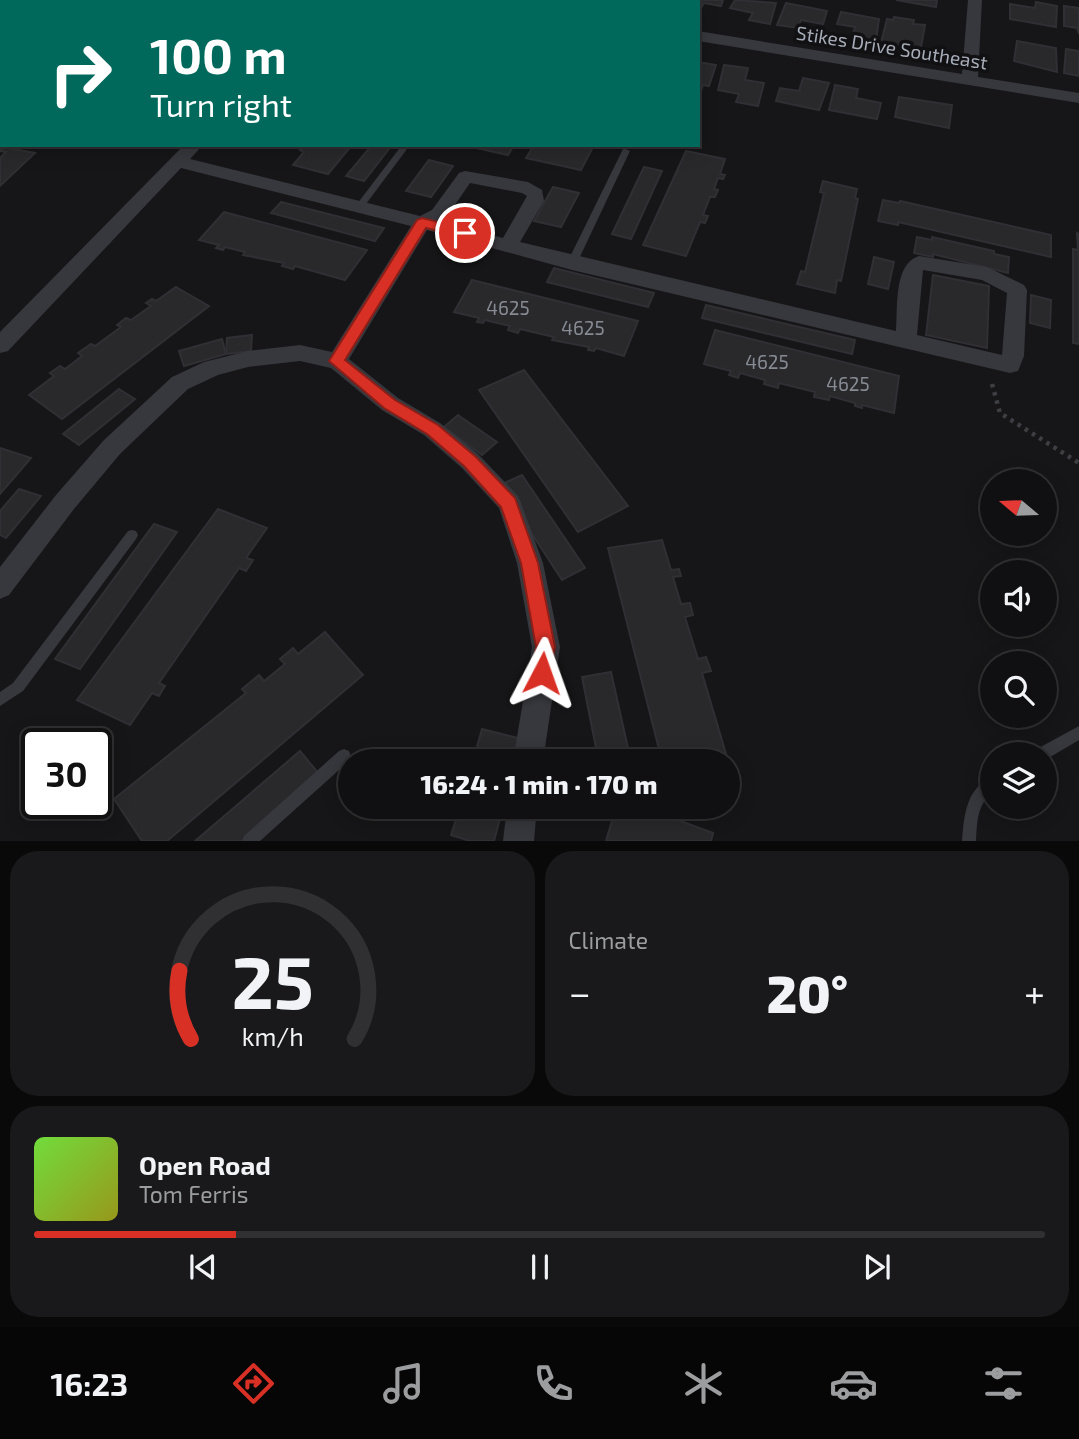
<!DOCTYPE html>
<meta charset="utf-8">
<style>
body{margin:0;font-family:"Exo 2",sans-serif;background:#19191b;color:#f1f3f6;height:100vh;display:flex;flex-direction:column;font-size:26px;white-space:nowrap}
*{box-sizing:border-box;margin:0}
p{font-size:23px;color:#9c9d9f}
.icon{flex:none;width:38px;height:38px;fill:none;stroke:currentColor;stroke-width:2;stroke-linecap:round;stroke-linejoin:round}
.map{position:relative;height:841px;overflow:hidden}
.sheet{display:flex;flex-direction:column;gap:10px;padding:10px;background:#09090a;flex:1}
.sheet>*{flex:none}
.top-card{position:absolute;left:0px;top:0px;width:700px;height:147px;box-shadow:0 4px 18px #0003,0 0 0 2px #303032;background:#00695c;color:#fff;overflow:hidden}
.needle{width:46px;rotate:289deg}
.buttons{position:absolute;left:980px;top:469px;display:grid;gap:14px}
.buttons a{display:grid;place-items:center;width:77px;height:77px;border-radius:50%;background:#101012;box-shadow:0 4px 18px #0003,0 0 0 2px #303032;font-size:35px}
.speed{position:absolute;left:21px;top:728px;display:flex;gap:14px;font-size:35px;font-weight:700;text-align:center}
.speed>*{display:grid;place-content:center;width:91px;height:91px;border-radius:50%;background:#101012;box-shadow:0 4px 18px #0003,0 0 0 2px #303032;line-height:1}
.speed .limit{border:4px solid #111;border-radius:10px;background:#fff;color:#111}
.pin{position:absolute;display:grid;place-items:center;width:60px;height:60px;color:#fff;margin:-30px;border:4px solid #fff;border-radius:50%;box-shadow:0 2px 7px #0007}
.me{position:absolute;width:77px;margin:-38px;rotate:4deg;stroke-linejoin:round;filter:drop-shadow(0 0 5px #0008)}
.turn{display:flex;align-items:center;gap:24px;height:147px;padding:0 35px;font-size:32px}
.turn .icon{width:91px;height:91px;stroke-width:2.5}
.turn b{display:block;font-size:49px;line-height:60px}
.big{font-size:52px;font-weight:800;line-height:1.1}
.sheet .widget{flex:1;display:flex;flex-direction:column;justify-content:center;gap:10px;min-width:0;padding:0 24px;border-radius:28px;background:#19191b}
.sheet .dial{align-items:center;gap:0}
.dial svg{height:182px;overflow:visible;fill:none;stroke:#303032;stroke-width:7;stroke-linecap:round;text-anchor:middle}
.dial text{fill:#f1f3f6;stroke:none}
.song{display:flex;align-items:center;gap:21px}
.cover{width:84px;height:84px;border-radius:10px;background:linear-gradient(135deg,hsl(100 70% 55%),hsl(60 70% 35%))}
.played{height:7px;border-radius:4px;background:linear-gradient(90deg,#d93025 20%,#303032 20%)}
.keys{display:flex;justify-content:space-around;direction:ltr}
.heat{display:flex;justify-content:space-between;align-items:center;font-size:38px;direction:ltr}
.sheet .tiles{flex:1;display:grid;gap:10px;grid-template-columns:1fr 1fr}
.widget:last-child{grid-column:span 2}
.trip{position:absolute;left:338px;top:749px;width:402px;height:70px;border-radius:35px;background:#101012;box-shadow:0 4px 18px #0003,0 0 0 2px #303032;font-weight:800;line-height:70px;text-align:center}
.menu{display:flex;height:112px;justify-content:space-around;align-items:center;background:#060607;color:#9c9d9f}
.menu .icon{width:49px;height:49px}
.menu .on{color:#d93025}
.menu b{font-size:32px;color:#f1f3f6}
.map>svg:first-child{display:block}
.building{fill:#29292c;stroke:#303034;stroke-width:2}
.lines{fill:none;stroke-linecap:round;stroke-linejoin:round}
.path{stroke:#3d3f44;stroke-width:4.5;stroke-dasharray:3.5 5;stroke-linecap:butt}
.service{fill:#37383d;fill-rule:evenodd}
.minor{fill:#37383d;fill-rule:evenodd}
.route{fill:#d93025;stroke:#8d1f18;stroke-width:2}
.labels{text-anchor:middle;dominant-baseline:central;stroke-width:7;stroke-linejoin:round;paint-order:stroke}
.far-street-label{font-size:19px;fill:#a7adb8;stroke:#111113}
.number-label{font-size:19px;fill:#878b94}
</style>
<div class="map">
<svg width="1079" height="841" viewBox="0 0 1079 841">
<rect width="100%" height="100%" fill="#161618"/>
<g class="building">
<path d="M681,0H723L721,6L704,3L698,13V2Z"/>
<path d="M735,0L776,3L770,24L749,20L753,13L730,8Z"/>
<path d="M896,0H937L936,7Z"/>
<path d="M1036,2L1057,6L1056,27L1010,19V4L1035,8Z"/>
<path d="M786,3L827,11L823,24L801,20L798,28L777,25Z"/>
<path d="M1064,6L1079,8V34L1077,28L1064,26Z"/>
<path d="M841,12L879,19L876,41L852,37L855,27L837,24Z"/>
<path d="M894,17L914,20L913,24L925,25L921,48L881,43L887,19L893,20Z"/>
<path d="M1017,41L1056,48L1057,72L1014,61Z"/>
<path d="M1066,49L1079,51V76L1064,73Z"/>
<path d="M698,62L716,65L709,86L703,85L701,91H698Z"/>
<path d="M724,65L748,68L745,80L764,83L758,106L736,102L739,94L718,90Z"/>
<path d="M803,78L829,83L819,110L776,101L780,88L799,91Z"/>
<path d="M835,85L858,89L856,98L881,103L877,119L829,110Z"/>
<path d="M899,97L952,105L949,128L895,117Z"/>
<path d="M310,145H352L328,174L293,165L304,152L300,150Z"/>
<path d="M372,145H392L364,181L346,176Z"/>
<path d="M463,145H514L508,155Z"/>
<path d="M534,145H594L581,170L526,158Z"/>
<path d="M2,147L35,153L0,186V158L6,152L0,151Z"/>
<path d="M686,151L725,159L720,174L725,175L723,179L718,178L714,189L718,190L715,197H710L703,215L708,216L705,223L700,222L686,256L643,245Z"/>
<path d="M429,160L453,166L431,197L406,191Z"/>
<path d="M644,167L662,171L631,239L612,234Z"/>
<path d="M823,181L857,189L855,198L858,199L841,281L837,280L835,293L797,284L801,271L805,272L824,193L820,192Z"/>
<path d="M553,187L579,193L561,227L534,221Z"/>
<path d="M883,200L899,203L900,201L1051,235V257L898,222V225L878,221Z"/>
<path d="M281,202L384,228L375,241L271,213Z"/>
<path d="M224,212L367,250L345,280L295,266L293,269L282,266L284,263L243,255L245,252L225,247L223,250L216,248L219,245L199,240Z"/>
<path d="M1077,233L1079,234V344L1073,343V249L1078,250Z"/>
<path d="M917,237L932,240V237L994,251V254L1009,257L1008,273L933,254V257L914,253Z"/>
<path d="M874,257L894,262L888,289L868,284Z"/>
<path d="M554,268L654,293L648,307L547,282Z"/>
<path d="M933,275L989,286L987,348L926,335Z"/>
<path d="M472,280L638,321L624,356L596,348L594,351L588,350L589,347L552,340L554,337L520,329L518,333L508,330L510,326L485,320L483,323L477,322L479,318L454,312Z"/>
<path d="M176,287L209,306L62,419L29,395L54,376L50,373L60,366L65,369L82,356L78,353L91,344L95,346L121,327L117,325L126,318L131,320L151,306L146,303L152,299L156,301Z"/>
<path d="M1031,295L1051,300L1050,328L1030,323Z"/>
<path d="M706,305L855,340L852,354L702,318Z"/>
<path d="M715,330L899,376L894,413L862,405V408L855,406V403L830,396L829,400L814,397L815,392L779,383L778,388L764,384L765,380L740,373L738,378L729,375L731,371L704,364Z"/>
<path d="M252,335L251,351L226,354L227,338Z"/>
<path d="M222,339L226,354L184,366L179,351Z"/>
<path d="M524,370L628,506L578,532L479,390Z"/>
<path d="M119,389L135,399L79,445L63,434Z"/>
<path d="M458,415L497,442L482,455L444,427Z"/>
<path d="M0,448L31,458L0,494Z"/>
<path d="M522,475L585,568L562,580L500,485Z"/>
<path d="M19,489L41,496L6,538L0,535V511Z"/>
<path d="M218,509L267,528L246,558L253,560L246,571L239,568L159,683L165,686L159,696L152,693L130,725L77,700Z"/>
<path d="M154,524L177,532L80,669L55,659Z"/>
<path d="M662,540L671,570L679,569L681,576L673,577L681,604L690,603L693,615L685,617L698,659L706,657L711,671L702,673L726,754L689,761H662L608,548Z"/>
<path d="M325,632L363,675L167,841H142L114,799L246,693L242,689L259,675L264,681L285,664L280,659L293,648L298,654Z"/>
<path d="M611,672L628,748L597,753L582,677Z"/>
<path d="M482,729L522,739L516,761H473Z"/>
<path d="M300,751L319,774L243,841H195Z"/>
<path d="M460,807H503L494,841H470L451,835Z"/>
<path d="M616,807H642L713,833L711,841H606Z"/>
</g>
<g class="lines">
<path class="path" d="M992,384L1000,413L1079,463"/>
<g class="service">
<path d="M402,145H410L363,208H357V204Z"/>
<path d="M623,149H626L630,151L577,263L572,266L569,265L567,263Z"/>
<path d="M132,530L136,531L138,535L136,539L23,691L0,706V692L13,683L128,531Z"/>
<path d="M1079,726V740L1045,760V754H1035L1037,749Z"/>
<path d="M344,749L349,751L351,756L349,761L260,841H242L244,836L339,751Z"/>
<path d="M992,777V792C977,806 977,822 976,841H962C964,816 966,788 992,777Z"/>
</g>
<g class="minor">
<path d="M25,0H47L48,2H26Z"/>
<path d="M176,0H191L175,2Z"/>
<path d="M323,0H338L322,2Z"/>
<path d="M968,0H982L978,77L1079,93V103L698,41V31L962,74Z"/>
<path d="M184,145H203L190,159L420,216L432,210L459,173L465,171L528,182L542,190L544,201L520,242L896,331C898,309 893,264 919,256L987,267L1024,285L1027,290L1024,356L1018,371L1010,373L572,270L427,230L349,359L398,398L440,423L478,454L518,496L521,503L543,563L560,647L543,761H513L532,647L517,563L499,508L462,468L424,435L382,410L331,368L300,361L248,367L218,375L188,389L120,454L74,509L9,595L0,599V567L56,495L104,440L172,377L204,362L248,351L300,345L332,352L411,226L181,168L8,351L0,353V332ZM470,183L522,193L527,196L503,238L440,221L446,218ZM923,270L982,280L1007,293L1002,355L917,335Z"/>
<path d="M507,807H537L534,841H503Z"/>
</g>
</g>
<path class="route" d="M422,218L470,230L472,233L465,238L426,228L345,360L395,400L438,425L476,457L515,498L538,563L555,647L548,679L542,682L535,679L532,673L536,647L521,563L501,507L464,466L427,434L384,408L329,361L417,220Z"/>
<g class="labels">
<g class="far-street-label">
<text transform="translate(892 47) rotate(9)">Stikes Drive Southeast</text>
</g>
<g class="number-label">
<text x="508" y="307">4625</text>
<text x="583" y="327">4625</text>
<text x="767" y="361">4625</text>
<text x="848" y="383">4625</text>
</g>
</g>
</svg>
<div class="buttons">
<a><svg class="needle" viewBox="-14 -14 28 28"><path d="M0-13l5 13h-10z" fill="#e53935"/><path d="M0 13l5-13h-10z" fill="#9c9d9f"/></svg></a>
<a><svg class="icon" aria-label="sound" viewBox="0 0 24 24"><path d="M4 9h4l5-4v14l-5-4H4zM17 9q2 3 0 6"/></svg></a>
<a><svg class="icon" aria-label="search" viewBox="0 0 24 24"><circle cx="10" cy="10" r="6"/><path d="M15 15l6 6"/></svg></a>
<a><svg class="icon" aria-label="layers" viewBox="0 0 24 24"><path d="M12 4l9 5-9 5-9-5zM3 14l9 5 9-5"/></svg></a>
</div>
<div class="speed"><div class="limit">30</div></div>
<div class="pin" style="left:465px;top:233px;background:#d93025"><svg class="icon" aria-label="arrive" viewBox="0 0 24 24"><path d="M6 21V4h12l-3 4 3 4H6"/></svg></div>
<svg class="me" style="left:542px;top:673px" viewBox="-20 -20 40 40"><path d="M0-17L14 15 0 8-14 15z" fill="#d93025" stroke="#fff" stroke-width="4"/></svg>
<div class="trip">16:24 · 1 min · 170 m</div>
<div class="top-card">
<div class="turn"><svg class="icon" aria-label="right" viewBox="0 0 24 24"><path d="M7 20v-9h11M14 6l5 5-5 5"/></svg><div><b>100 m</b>Turn right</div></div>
</div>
</div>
<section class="sheet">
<div class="tiles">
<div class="widget dial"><svg viewBox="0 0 100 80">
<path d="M14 69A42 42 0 1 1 86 69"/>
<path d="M14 69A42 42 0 0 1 9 39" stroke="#d93025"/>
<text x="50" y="56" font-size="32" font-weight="700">25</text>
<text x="50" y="72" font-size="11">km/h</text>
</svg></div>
<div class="widget"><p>Climate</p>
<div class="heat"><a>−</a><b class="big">20°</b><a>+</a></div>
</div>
<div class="widget">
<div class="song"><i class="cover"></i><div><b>Open Road</b><p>Tom Ferris</p></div></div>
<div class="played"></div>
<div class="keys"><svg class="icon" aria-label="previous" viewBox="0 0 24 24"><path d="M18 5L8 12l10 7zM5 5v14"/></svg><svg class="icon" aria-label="pause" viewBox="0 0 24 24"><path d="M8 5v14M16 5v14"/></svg><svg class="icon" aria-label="next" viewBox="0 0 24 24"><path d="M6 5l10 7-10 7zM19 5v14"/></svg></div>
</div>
</div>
</section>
<nav class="menu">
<b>16:23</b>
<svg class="icon on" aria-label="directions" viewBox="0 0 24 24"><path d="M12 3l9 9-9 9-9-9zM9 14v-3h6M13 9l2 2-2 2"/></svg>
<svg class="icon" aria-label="music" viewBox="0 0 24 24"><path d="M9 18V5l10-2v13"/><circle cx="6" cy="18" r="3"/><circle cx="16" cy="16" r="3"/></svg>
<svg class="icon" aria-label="phone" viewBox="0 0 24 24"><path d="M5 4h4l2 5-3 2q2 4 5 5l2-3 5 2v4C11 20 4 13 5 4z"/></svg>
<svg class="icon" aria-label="climate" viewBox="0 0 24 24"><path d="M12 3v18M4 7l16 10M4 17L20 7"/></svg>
<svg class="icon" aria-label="car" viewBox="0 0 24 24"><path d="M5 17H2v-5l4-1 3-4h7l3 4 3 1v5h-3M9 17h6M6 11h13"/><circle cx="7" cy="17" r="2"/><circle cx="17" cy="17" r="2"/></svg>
<svg class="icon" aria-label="filters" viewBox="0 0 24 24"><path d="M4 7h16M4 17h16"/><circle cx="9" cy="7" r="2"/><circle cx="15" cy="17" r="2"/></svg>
</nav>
